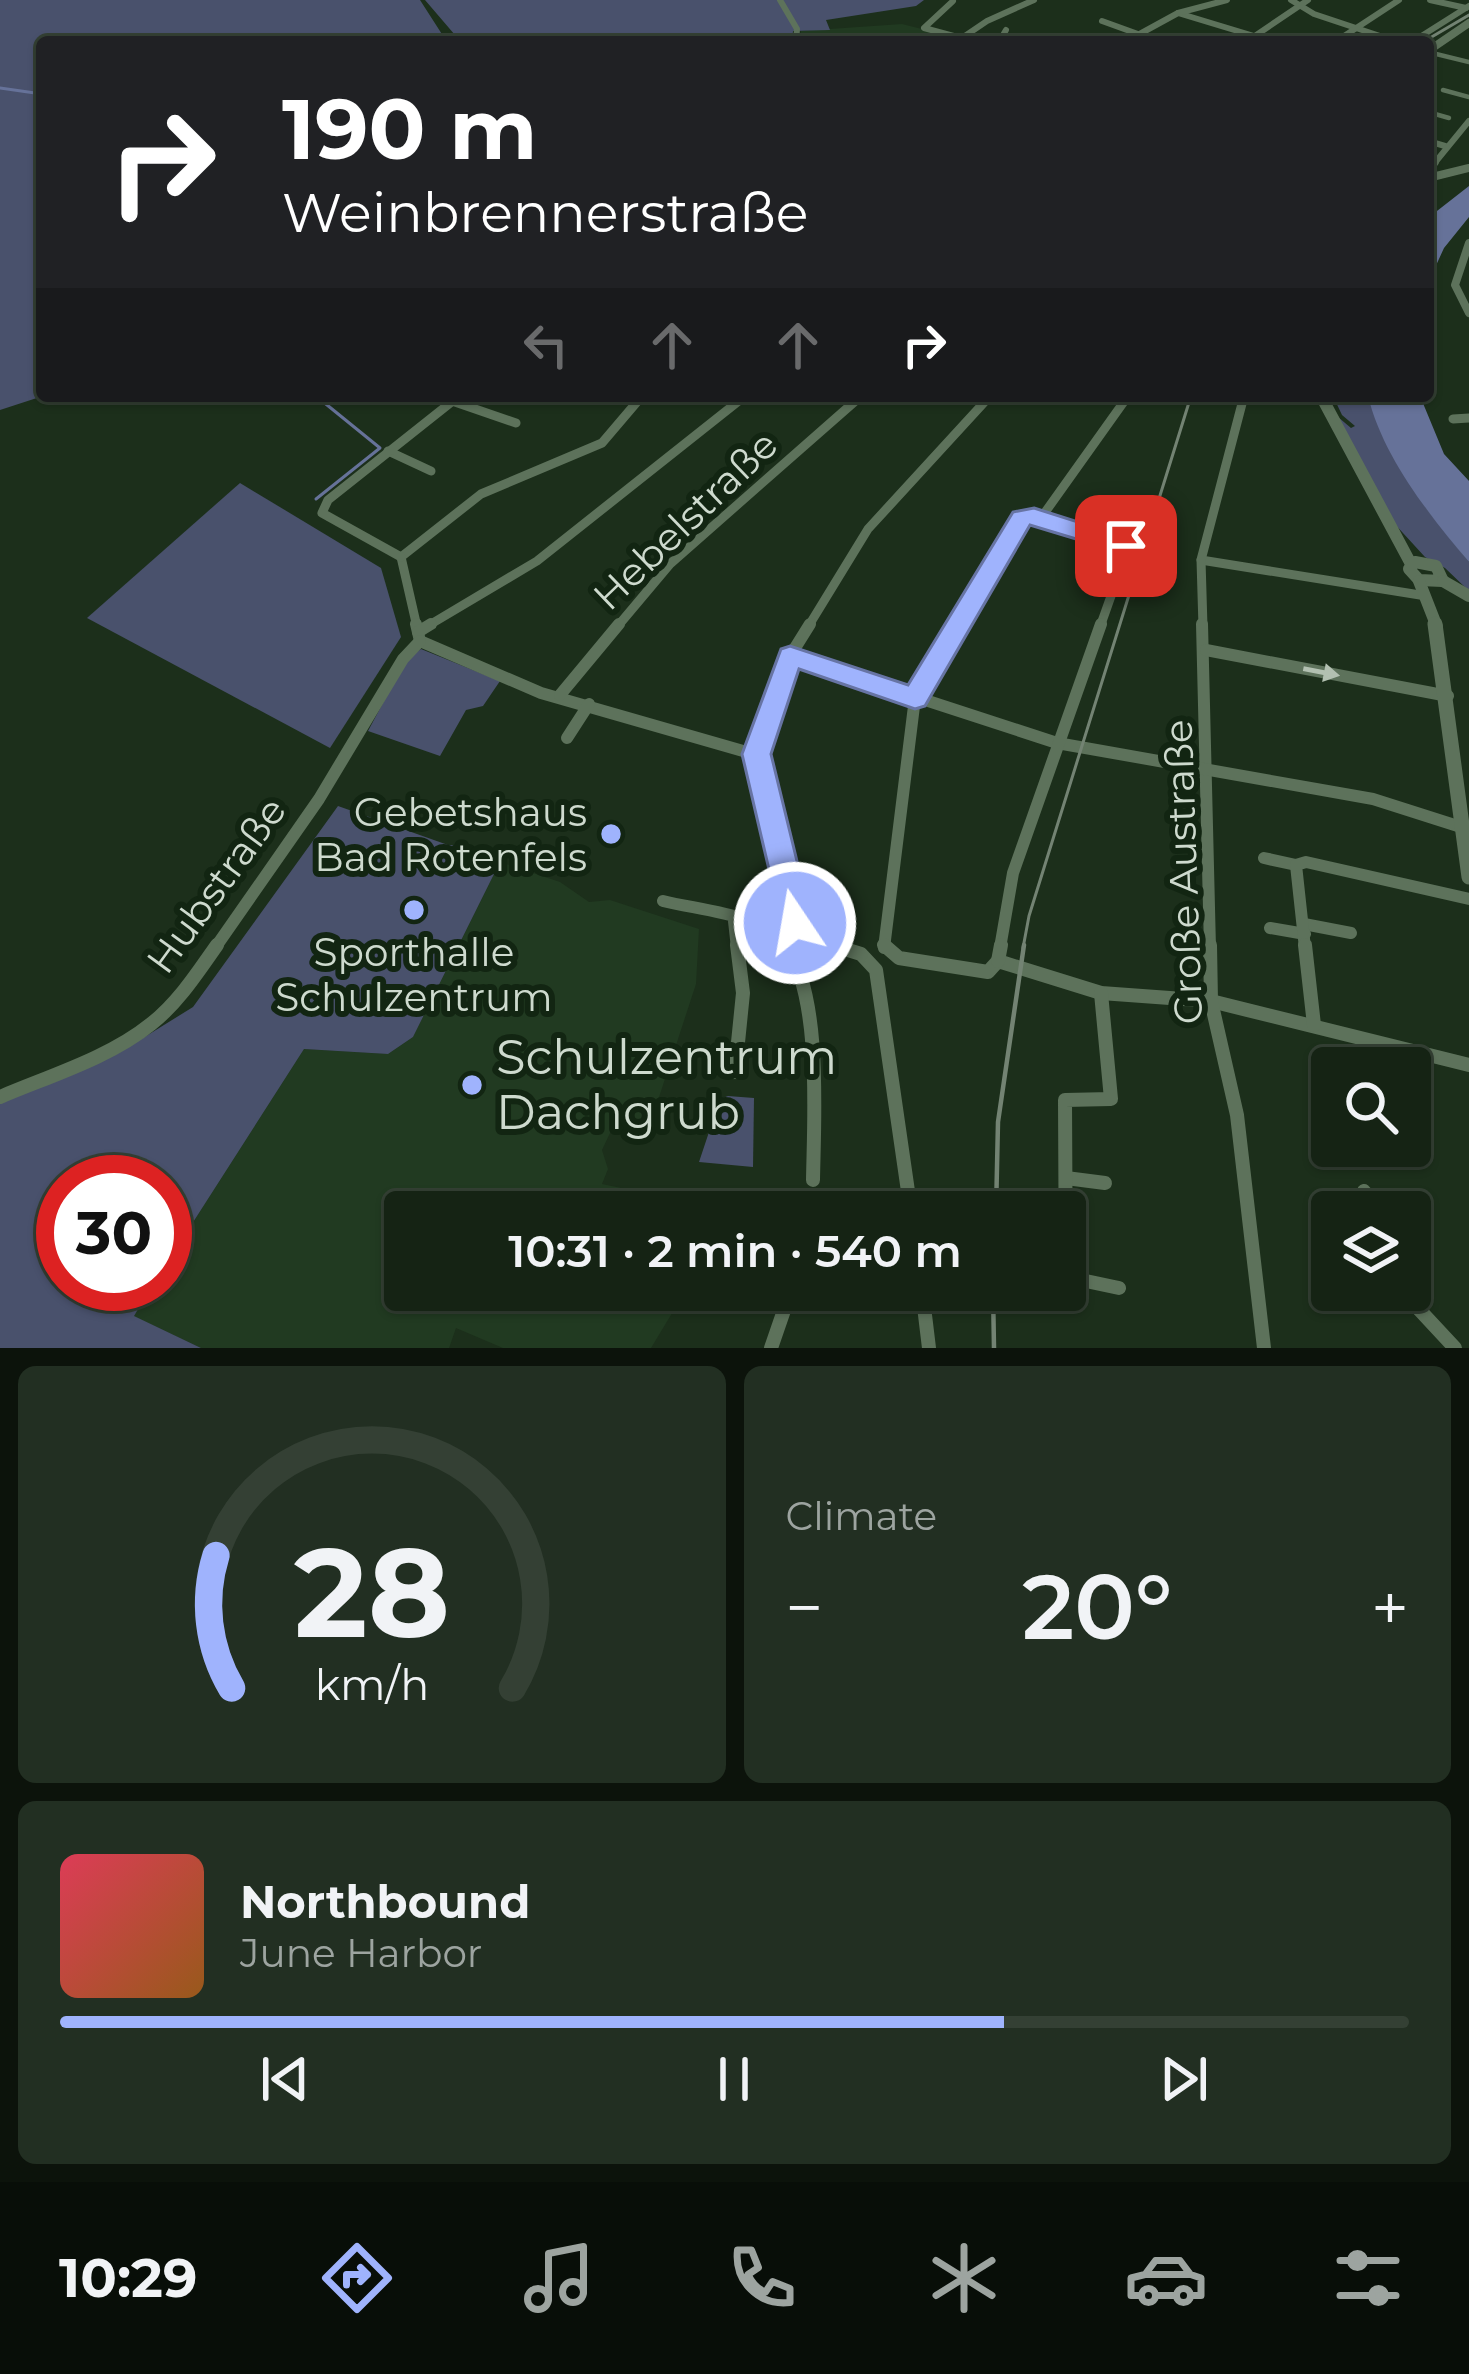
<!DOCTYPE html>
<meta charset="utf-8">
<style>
body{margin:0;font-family:Montserrat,sans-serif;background:#222f22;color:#f1f3f6;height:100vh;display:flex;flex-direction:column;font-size:45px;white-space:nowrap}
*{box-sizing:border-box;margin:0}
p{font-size:39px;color:#9da4a0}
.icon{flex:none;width:66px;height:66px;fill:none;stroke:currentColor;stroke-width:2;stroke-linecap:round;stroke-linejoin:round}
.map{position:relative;height:1348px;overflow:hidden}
.side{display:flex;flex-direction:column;gap:18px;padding:18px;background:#0c130b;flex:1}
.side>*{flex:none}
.top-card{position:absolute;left:36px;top:36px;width:1398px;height:366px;border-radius:12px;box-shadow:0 3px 9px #0004,0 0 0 3px #344034;background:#202124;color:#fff;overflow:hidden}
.tools{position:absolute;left:1311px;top:1047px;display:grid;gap:24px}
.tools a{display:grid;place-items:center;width:120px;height:120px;border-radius:12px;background:#152314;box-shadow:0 3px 9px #0004,0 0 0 3px #344034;font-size:60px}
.speed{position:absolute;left:36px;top:1155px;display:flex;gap:24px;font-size:60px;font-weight:700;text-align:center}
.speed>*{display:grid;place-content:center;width:156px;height:156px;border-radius:50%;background:#152314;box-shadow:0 3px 9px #0004,0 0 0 3px #344034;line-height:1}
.speed .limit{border:18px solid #d22;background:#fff;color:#111}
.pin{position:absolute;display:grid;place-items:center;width:102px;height:102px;color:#fff;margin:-51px;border-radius:24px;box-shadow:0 6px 18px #0006}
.me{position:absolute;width:132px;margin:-66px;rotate:348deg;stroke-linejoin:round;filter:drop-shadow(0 0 9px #0008)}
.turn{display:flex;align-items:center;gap:42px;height:252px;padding:0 48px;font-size:54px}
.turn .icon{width:156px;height:156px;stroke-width:2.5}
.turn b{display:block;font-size:84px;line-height:102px}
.lanes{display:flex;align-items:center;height:114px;padding:0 48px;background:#0003;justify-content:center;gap:60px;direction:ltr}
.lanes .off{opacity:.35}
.big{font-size:90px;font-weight:600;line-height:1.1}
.side .card{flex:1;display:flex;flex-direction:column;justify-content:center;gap:18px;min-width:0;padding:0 42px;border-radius:18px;background:#222f22}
.side .dial{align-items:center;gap:0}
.dial svg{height:312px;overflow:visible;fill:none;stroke:#344034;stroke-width:7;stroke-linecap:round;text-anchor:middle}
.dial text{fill:#f1f3f6;stroke:none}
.song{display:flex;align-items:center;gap:36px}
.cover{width:144px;height:144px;border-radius:18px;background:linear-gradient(135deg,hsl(350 70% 55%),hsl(30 70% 35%))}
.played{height:12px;border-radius:6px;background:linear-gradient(90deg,#9fb3fd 70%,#344034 70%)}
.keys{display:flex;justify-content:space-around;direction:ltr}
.heat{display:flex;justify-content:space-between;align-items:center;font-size:66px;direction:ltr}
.side .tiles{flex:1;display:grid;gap:18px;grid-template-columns:1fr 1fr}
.card:last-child{grid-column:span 2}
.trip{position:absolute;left:384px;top:1191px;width:702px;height:120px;border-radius:12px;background:#152314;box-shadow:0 3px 9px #0004,0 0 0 3px #344034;font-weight:600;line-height:120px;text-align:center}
.dock{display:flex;height:192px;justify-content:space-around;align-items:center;background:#080e08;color:#9da4a0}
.dock .icon{width:84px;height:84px}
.dock .selected{color:#9fb3fd}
.dock b{font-size:54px;color:#f1f3f6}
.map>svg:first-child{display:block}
.built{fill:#213a21}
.green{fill:#49516c}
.water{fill:#667299}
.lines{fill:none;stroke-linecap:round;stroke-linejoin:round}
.stream{stroke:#667299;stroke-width:3}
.pedestrian{stroke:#5d725b;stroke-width:4.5}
.minor-far4{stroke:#5d725b;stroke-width:6}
.minor-far3{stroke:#5d725b;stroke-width:8}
.minor-far2{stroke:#5d725b;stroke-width:9}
.minor-far1{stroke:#5d725b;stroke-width:12}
.minor{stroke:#5d725b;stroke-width:14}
.tertiary-far2{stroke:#5d725b;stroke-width:8}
.tertiary-far1{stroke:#5d725b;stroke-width:12}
.tertiary{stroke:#5d725b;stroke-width:15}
.rail-far1{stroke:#738373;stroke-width:3}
.rail{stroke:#738373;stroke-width:4.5}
.oneway{fill:#b2c0b1}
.route{fill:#9fb3fd;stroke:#6774a4;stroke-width:3}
.poi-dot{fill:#9fb3fd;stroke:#122512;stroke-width:4.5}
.labels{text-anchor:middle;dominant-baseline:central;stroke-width:12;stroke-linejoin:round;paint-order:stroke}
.street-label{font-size:39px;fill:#cedace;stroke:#122512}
.poi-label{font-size:39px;fill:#cedace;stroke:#122512;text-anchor:end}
.near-poi-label{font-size:48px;fill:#cedace;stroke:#122512;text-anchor:start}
</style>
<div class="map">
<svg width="1469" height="1348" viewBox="0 0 1469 1348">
<rect width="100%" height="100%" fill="#1c2f1b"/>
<g class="built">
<path d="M902,24L958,38L954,42H800L801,31Z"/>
<path d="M500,862L560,882L589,902L610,900L699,929L696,984L646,1137L618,1116L602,1150L608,1169L602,1184L712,1207L710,1212H405V1290H686L651,1348H503L456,1328L449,1348H201L133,1316L153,1284H165V1266L304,1049L388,1054L413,1037Z"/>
</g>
<g class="green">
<path d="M0,0H420L447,42H42L43,396L0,410Z"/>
<path d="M425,0H924L916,6L826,20L830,30L793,31L792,42H461Z"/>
<path d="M1333,396H1368L1400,466L1426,508L1469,562V591L1445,568L1425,557L1392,521L1338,417L1351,428L1355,426L1342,415Z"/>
<path d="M240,483L381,568L401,637L330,748L87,618Z"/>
<path d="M421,649L500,681L483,706L466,710L440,756L368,731L406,660Z"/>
<path d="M338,806L448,845L466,846L500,862L413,1037L388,1054L304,1049L165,1266V1182H63V1284H153L134,1316L201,1348H0V1102L143,1038L193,1007Z"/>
<path d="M728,1096L754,1098L753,1167L699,1162L720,1099Z"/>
</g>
<g class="water">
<path d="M1469,186V217L1444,248L1428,283V218Z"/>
<path d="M1368,396H1420L1444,454L1469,481V562C1429,515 1383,457 1368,396Z"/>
</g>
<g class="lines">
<g class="stream">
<path d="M0,88L42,94"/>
<path d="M316,396L380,448L316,499"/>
</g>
<g class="pedestrian">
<path d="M1428,52L1469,62"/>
<path d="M1443,90L1469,97"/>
<path d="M1428,112L1449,118"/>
</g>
<g class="minor-far4">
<path d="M780,0L797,29L796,42"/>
<path d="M1291,0L1314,14L1398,42"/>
<path d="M1430,0L1466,8"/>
<path d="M953,1L924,28L961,38"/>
<path d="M1178,13L1254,36"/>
<path d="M1102,21L1160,42"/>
<path d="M956,42L987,21L1034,0"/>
<path d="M999,42L1006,30"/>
<path d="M1125,42L1178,13L1227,0"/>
<path d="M1246,42L1308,0"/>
<path d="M1335,42L1399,0"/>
<path d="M1412,42L1469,6"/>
<path d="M1428,141L1445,146"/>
<path d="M1433,165L1469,121"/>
</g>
<g class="minor-far3">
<path d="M1428,171L1435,162"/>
<path d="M1428,178L1469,168"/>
<path d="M1469,243L1455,285L1469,313"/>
</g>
<g class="minor-far2">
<path d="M1288,396L1324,401"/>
<path d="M452,401L516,423"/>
<path d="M1453,419L1469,418"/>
<path d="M388,451L431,471"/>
<path d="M1041,518L1121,542L1127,551L1100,627"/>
<path d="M401,557L417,627"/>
<path d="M401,557L481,494L602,443L642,396"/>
<path d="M401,557L322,513L328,500L459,396"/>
<path d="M1201,560L1420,595"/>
<path d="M426,627L537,561L745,396"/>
<path d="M617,627L670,564L861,396"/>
<path d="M808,627L868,529L990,396"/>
<path d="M956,627L1018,522L1027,516L1041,518L1128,396"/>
<path d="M1203,627L1201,560L1244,396"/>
</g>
<g class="minor-far1">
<path d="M416,624L420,641L541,693L757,755"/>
<path d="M810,624L790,656L757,755L795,923L814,939L844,948"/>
<path d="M1202,624L1210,948"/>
<path d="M418,632L431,624"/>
<path d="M1206,650L1448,696"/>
<path d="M790,656L1057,743L1373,799L1464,828"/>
<path d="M560,695L619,624"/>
<path d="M567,738L589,704"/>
<path d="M1264,858L1296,865"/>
<path d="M663,901C702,911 763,913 788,948"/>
<path d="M734,921L737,948"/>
<path d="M1304,924L1351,933"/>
<path d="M1270,928L1305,934"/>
<path d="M215,948L319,799L403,659L420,641"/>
<path d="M884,948L915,698L958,624"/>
<path d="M1000,948L1013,873L1101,624"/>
<path d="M1305,948L1296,865L1306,862L1469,899"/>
</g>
<g class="minor">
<path d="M786,945C822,998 814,1117 813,1180"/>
<path d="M832,945L861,954L876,970L911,1212"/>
<path d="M884,945L899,958L988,972L998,961L1101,993L1211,1001L1469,1065"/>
<path d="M1210,945L1211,1001L1237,1115L1264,1348"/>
<path d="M1305,945L1314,1025"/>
<path d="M998,961L1001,945"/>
<path d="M735,1072L743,993L737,945"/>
<path d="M0,1097C49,1076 109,1058 151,1024C178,1003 198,972 217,945"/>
<path d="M1066,1178L1105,1183"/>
<path d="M1364,1191L1367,1212"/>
<path d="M1067,1277L1119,1288"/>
<path d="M922,1290L929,1348"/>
<path d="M1401,1290L1455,1348"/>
<path d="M1066,1303L1065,1100L1111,1099L1101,993"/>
<path d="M771,1348L791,1290"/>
</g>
<path class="tertiary-far2" d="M1428,51L1469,23"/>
<g class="tertiary-far1">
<path d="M1321,396L1411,564"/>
<path d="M1415,562L1436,566L1443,581L1419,580L1409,569Z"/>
<path d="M1419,581L1437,627"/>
<path d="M1443,581L1469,596"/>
</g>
<path class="tertiary" d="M1435,624L1469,877"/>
<g class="rail-far1">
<path d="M1423,42L1469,15"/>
<path d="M1023,948L1029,916L1191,396"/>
</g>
<g class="rail">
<path d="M996,1212L998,1122L1024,945"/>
<path d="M993,1290L994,1348"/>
</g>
</g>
<defs><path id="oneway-solid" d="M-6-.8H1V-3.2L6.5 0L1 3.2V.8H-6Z" transform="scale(3)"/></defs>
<use class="oneway" href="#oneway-solid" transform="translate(1321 672) rotate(11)"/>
<path class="route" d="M1034,508L1135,540L1139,546L1126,554L1030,525L925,706L915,709L799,669L771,754L812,923L807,934L795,938L784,934L742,754L781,649L790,646L908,685L1013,512Z"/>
<g class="poi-dot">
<circle cx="611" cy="834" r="12"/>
<circle cx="414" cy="910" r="12"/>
<circle cx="472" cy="1085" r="12"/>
</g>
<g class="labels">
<g class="street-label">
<text transform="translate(685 520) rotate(-44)">Hebelstraße</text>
<text transform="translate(1183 872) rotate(-92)">Große Austraße</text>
<text transform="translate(216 885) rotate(-54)">Hubstraße</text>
</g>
<g class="poi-label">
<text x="587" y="812">Gebetshaus<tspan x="587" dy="45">Bad Rotenfels</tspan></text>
<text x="414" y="952" text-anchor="middle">Sporthalle<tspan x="414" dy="45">Schulzentrum</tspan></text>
</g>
<g class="near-poi-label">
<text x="496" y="1057">Schulzentrum<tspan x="496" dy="55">Dachgrub</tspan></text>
</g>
</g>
</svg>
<div class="tools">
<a><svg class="icon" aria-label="search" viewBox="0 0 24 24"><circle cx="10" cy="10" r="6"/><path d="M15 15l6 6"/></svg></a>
<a><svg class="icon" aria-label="layers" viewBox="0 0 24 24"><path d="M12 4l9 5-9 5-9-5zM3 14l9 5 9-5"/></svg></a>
</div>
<div class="speed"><div class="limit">30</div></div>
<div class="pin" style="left:1126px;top:546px;background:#d93025"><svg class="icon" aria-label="arrive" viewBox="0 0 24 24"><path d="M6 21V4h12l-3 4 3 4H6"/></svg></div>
<svg class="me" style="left:795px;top:923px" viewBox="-20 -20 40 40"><circle r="17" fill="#9fb3fd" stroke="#fff" stroke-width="3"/><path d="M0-11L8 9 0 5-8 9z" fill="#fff"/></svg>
<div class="trip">10:31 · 2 min · 540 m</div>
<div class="top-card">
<div class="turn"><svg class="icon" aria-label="right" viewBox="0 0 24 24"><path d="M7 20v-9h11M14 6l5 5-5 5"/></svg><div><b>190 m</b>Weinbrennerstraße</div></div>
<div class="lanes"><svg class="icon off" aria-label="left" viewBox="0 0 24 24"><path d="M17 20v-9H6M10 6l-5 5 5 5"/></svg><svg class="icon off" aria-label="ahead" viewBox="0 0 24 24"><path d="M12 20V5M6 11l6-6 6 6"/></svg><svg class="icon off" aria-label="ahead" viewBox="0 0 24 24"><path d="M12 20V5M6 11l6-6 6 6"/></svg><svg class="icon" aria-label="right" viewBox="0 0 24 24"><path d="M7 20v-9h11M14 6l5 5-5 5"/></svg></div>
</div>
</div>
<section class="side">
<div class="tiles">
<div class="card dial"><svg viewBox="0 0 100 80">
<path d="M14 69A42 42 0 1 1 86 69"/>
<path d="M14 69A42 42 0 0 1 10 35" stroke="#9fb3fd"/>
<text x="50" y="56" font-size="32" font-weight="700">28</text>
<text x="50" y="72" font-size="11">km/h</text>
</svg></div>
<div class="card"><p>Climate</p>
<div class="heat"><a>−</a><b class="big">20°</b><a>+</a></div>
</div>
<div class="card">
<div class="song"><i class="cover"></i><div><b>Northbound</b><p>June Harbor</p></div></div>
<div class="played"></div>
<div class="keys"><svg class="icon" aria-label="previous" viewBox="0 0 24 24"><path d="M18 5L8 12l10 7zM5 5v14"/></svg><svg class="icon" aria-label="pause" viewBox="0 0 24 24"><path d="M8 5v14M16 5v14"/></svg><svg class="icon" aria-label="next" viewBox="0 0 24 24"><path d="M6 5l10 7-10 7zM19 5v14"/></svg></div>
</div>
</div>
</section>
<nav class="dock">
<b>10:29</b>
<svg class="icon selected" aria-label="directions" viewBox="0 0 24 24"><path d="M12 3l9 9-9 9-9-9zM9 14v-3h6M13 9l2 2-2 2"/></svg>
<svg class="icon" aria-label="music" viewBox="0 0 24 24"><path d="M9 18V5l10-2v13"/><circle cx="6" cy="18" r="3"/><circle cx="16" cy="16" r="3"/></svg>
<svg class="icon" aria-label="phone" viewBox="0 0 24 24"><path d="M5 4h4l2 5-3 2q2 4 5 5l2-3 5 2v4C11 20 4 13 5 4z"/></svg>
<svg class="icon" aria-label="climate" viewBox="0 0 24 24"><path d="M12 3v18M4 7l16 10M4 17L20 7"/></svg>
<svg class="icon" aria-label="car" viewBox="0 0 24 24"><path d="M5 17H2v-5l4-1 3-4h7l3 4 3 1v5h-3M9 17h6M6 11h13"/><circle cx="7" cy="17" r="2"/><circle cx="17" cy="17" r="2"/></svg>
<svg class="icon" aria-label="filters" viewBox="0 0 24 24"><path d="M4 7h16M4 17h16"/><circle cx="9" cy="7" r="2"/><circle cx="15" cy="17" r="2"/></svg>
</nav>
